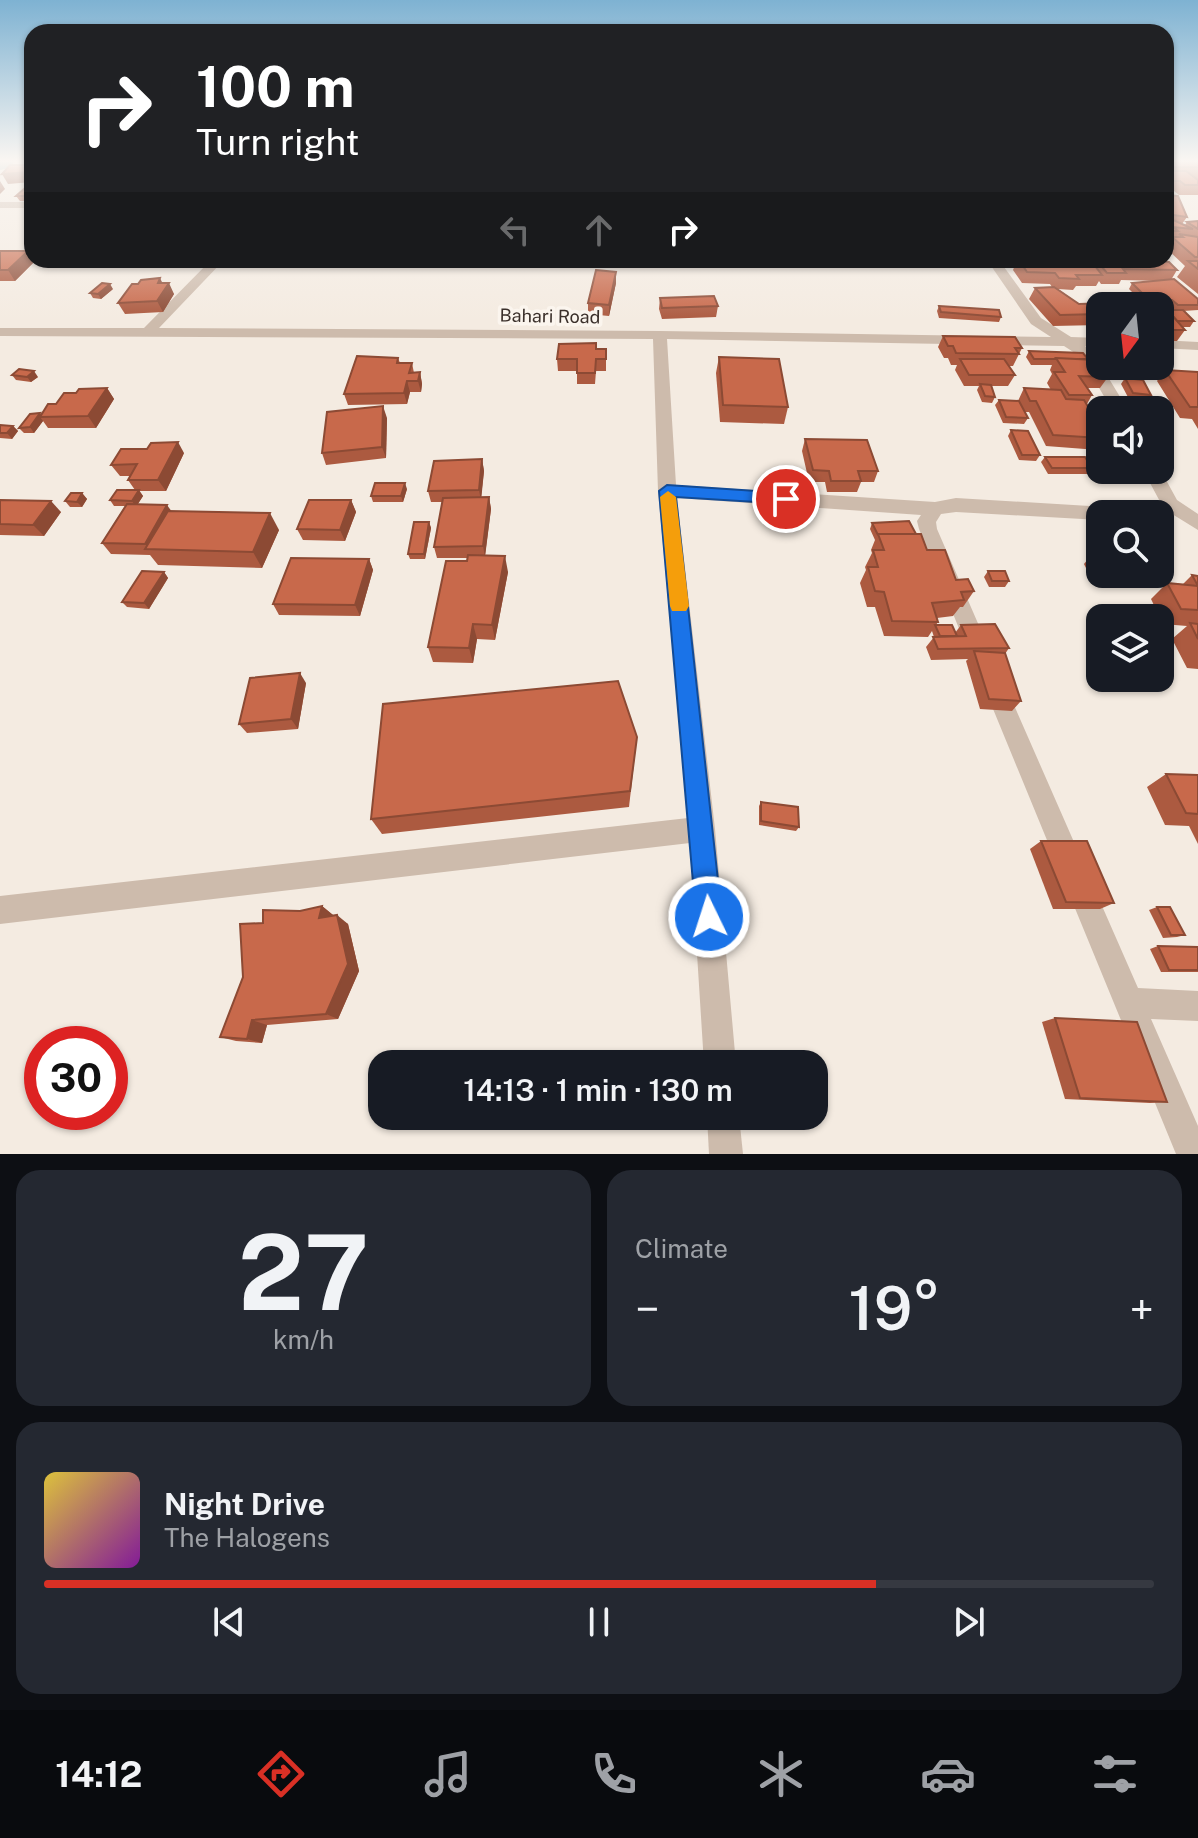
<!DOCTYPE html>
<meta charset="utf-8">
<style>
body{margin:0;font-family:"Public Sans",sans-serif;background:#242831;color:#f1f3f6;height:100vh;display:flex;flex-direction:column;font-size:30px;white-space:nowrap}
*{box-sizing:border-box;margin:0}
p{font-size:26px;color:#9ea1a6}
.icon{flex:none;width:44px;height:44px;fill:none;stroke:currentColor;stroke-width:2;stroke-linecap:round;stroke-linejoin:round}
.map{position:relative;height:1154px;overflow:hidden}
.sheet{display:flex;flex-direction:column;gap:16px;padding:16px;background:#0d0f14;flex:1}
.sheet>*{flex:none}
.top-card{position:absolute;left:24px;top:24px;width:1150px;height:244px;border-radius:24px;box-shadow:0 2px 6px #0004;background:#202124;color:#fff;overflow:hidden}
.needle{width:52px;rotate:195deg}
.tools{position:absolute;left:1086px;top:292px;display:grid;gap:16px}
.tools a{display:grid;place-items:center;width:88px;height:88px;border-radius:16px;background:#171b24;box-shadow:0 2px 6px #0004;font-size:40px}
.speed{position:absolute;left:24px;top:1026px;display:flex;gap:16px;font-size:40px;font-weight:700;text-align:center}
.speed>*{display:grid;place-content:center;width:104px;height:104px;border-radius:50%;background:#171b24;box-shadow:0 2px 6px #0004;line-height:1}
.speed .limit{border:12px solid #d22;background:#fff;color:#111}
.pin{position:absolute;display:grid;place-items:center;width:68px;height:68px;color:#fff;margin:-34px;border:4px solid #fff;border-radius:50%;box-shadow:0 2px 8px #0007}
.me{position:absolute;width:88px;margin:-44px;rotate:356deg;stroke-linejoin:round;filter:drop-shadow(0 0 6px #0008)}
.turn{display:flex;align-items:center;gap:28px;height:168px;padding:0 40px;font-size:36px}
.turn .icon{width:104px;height:104px;stroke-width:2.5}
.turn b{display:block;font-size:56px;line-height:68px}
.lanes{display:flex;align-items:center;height:76px;padding:0 40px;background:#0003;justify-content:center;gap:40px;direction:ltr}
.lanes .off{opacity:.35}
.big{font-size:60px;font-weight:600;line-height:1.1}
.sheet .widget{flex:1;display:flex;flex-direction:column;justify-content:center;gap:12px;min-width:0;padding:0 28px;border-radius:24px;background:#242831}
.sheet .dial{align-items:center;gap:0}
.dial b{font-size:104px;line-height:1}
.song{display:flex;align-items:center;gap:24px}
.cover{width:96px;height:96px;border-radius:12px;background:linear-gradient(135deg,hsl(50 70% 55%),hsl(290 70% 35%))}
.played{height:8px;border-radius:4px;background:linear-gradient(90deg,#d93025 75%,#363941 75%)}
.keys{display:flex;justify-content:space-around;direction:ltr}
.heat{display:flex;justify-content:space-between;align-items:center;font-size:44px;direction:ltr}
.sheet .tiles{flex:1;display:grid;gap:16px;grid-template-columns:1fr 1fr}
.widget:last-child{grid-column:span 2}
.trip{position:absolute;left:368px;top:1050px;width:460px;height:80px;border-radius:24px;background:#171b24;box-shadow:0 2px 6px #0004;font-weight:600;line-height:80px;text-align:center}
.dock{display:flex;height:128px;justify-content:space-around;align-items:center;background:#090b0e;color:#9ea1a6}
.dock .icon{width:56px;height:56px}
.dock .active{color:#d93025}
.dock b{font-size:36px;color:#f1f3f6}
.map>svg:first-child{display:block}
.lines{fill:none;stroke-linecap:round;stroke-linejoin:round}
.river{fill:#7fb0b2;fill-rule:evenodd}
.minor{fill:#cdbbac;fill-rule:evenodd}
.wall{fill:#ac5a40}
.shaded-wall{fill:#8c4a34}
.building{fill:#c8694b;stroke:#8c4a34;stroke-width:2}
.route{fill:#1a73e8;stroke:#114b97;stroke-width:2}
.slow{fill:#f59e0b}
.labels{text-anchor:middle;dominant-baseline:central;stroke-width:7;stroke-linejoin:round;paint-order:stroke}
.far-street-label{font-size:18px;fill:#3b302b;stroke:#fbf5ee}
</style>
<div class="map">
<svg width="1198" height="1154" viewBox="0 0 1198 1154">
<rect width="100%" height="100%" fill="#f4ebe1"/>
<g class="lines">
<path class="river" d="M0,160H16L9,168L0,170Z"/>
<g class="minor">
<rect x="0" y="202" width="32" height="6"/>
<path d="M211,260H224L159,328L660,331L1051,337L1031,324L987,260H999L1041,318L1071,337L1100,338V346H1085L1094,354L1128,410H1112L1081,357L1064,346L667,339L676,485L935,502L956,498L1106,507L1115,514H1100V520L956,512L941,514L936,522L937,529L990,651L987,657L979,660L971,657L968,651L919,529L917,521L921,515L677,498L715,829L736,1064H704L690,843L0,924V896L688,818L658,491L653,339L0,336V328H144Z"/>
<path d="M1160,340L1198,342V350L1160,348Z"/>
<path d="M1160,469L1177,500L1198,514V530L1164,509L1143,470Z"/>
<path d="M995,677L1003,680L1006,687L1138,988L1198,991V1021L1151,1019L1198,1126V1154H1176L984,687L987,680Z"/>
<path d="M707,1116H739L743,1154H709Z"/>
</g>
</g>
<g class="wall">
<path d="M1166,160H1198V195H1179L1174,191H1166Z"/>
<path d="M32,188V201H20L16,196Z"/>
<path d="M1166,195L1187,217L1182,224L1185,225L1187,222L1198,221V294L1177,277L1185,266L1167,249L1166,251V243L1167,244L1169,241H1166Z"/>
<path d="M0,251H28L32,260L34,262L15,281H0Z"/>
<path d="M1017,260H1160V261L1177,270L1171,280L1198,299V310L1183,311L1194,321L1190,327H1182L1185,330L1177,341H1160V314H1162L1165,310H1173L1168,306H1152L1147,301H1145L1150,306H1112L1118,296L1137,297L1129,289L1132,283L1161,281L1121,280L1119,284H1101L1099,281L1096,286H1076L1073,290L1058,289L1079,304L1100,306V325L1053,326L1029,299L1035,288L1052,287L1050,284L1022,283L1013,270Z"/>
<path d="M616,272V283L609,316L588,314V303Z"/>
<path d="M162,283L174,294L163,312L125,314L118,303Z"/>
<path d="M113,289L101,299L93,298L90,293Z"/>
<path d="M660,298L718,306L716,317L662,319L659,309Z"/>
<path d="M939,306L1001,317L999,322L939,318L937,311Z"/>
<path d="M943,336L1022,348L1013,366H1009L1015,375L1008,386H991L995,397L992,403L982,402L977,390L979,386H964L955,370L957,365H951L948,358H944L938,347Z"/>
<path d="M596,349H606V371H596L595,384H577V371H558L557,359Z"/>
<path d="M1029,351L1088,359L1108,377L1100,388H1087L1092,395L1087,404L1100,427V447L1098,450L1046,446L1029,412H1025L1028,418L1024,424L1003,423L995,405L999,400L1018,401L1024,388L1051,390L1047,383L1052,374L1050,370L1052,365H1031L1026,357Z"/>
<path d="M719,357L788,407L784,424L720,422L716,373Z"/>
<path d="M398,358L400,363H412L414,373L420,372L422,384L421,392H410L407,404L348,405L344,394Z"/>
<path d="M1165,370L1198,372V429L1192,419L1180,418L1157,381Z"/>
<path d="M12,375L38,377L31,382L16,380Z"/>
<path d="M1125,378L1151,395L1147,400L1129,399L1121,384Z"/>
<path d="M107,388L114,399L96,428H48L43,421L34,433H24L19,428L56,404L76,393Z"/>
<path d="M387,418L386,458L326,465L322,453Z"/>
<path d="M0,425L13,426L18,431L12,439L0,438Z"/>
<path d="M1011,430L1040,455L1036,461L1019,460L1008,436Z"/>
<path d="M805,439L878,471L874,482H861L857,492H827L825,482H809L802,451Z"/>
<path d="M184,453L166,491H139L143,496L137,505L279,530L262,568L158,565L150,555L111,554L102,543L125,506H114L110,500L135,490L128,480L130,476H120L111,465Z"/>
<path d="M1045,457L1092,468L1088,474H1048L1041,462Z"/>
<path d="M482,459L484,471L481,497H489L491,509L485,555L508,572L495,640L477,639L473,663L433,662L428,647L468,558H437L434,547L442,502H431L428,491Z"/>
<path d="M407,489L403,502H373L371,496Z"/>
<path d="M82,493L87,499L82,507H70L65,501Z"/>
<path d="M0,500L61,512L44,536L0,535Z"/>
<path d="M351,500L356,512L345,541L303,540L297,529Z"/>
<path d="M429,522L431,528L425,559H410L408,554Z"/>
<path d="M872,523L916,534L927,550L956,580L974,591L963,607H960L953,616L937,618L938,622L936,625L955,633L961,625L1009,648L1005,654L1021,701L1012,711L980,709L966,661L968,659L931,660L926,647L934,637L932,631L928,637L884,636L875,607H867L860,583L866,570L865,567L872,553L871,550L875,540L870,529Z"/>
<path d="M369,559L373,570L360,616L279,615L273,604Z"/>
<path d="M1088,559L1121,582L1115,588L1095,586L1084,564Z"/>
<path d="M988,571L1009,581L1005,587H989L984,577Z"/>
<path d="M164,572L168,578L149,609L127,607L122,602Z"/>
<path d="M1192,575L1198,576V669L1187,668L1172,639L1187,626L1163,624L1151,599L1167,583L1183,584Z"/>
<path d="M1101,606L1133,618H1100V623L1096,612Z"/>
<path d="M306,683L298,729L247,733L239,724Z"/>
<path d="M637,737L629,807L382,834L371,819Z"/>
<path d="M1166,774L1198,775V844L1189,826L1165,825L1147,787Z"/>
<path d="M761,802L799,827L796,831L759,825V806Z"/>
<path d="M1041,841L1114,903L1100,909H1053L1030,849Z"/>
<path d="M322,906L333,915V916L348,924L359,971L338,1019L267,1025L262,1043L236,1041L220,1037L243,977L263,923L300,911Z"/>
<path d="M1157,907L1185,935L1177,937L1163,938L1149,910Z"/>
<path d="M1158,946L1198,947V972H1161L1150,949Z"/>
<path d="M1055,1018L1167,1102L1150,1103L1065,1099L1042,1022Z"/>
</g>
<g class="shaded-wall">
<path d="M32,172V182L8,184L2,174Z"/>
<path d="M0,181L5,189L0,194Z"/>
<path d="M28,251L32,260L34,262L15,281L8,270Z"/>
<path d="M616,272V283L609,316V305Z"/>
<path d="M160,278L165,288L169,283L174,294L163,312L157,301L158,283Z"/>
<path d="M110,284L113,289L101,299L98,294Z"/>
<path d="M34,371L38,377L31,382L27,377Z"/>
<path d="M420,372L422,384L421,392L418,381Z"/>
<path d="M407,381L410,392L407,404L404,393Z"/>
<path d="M107,388L114,399L96,428L88,416Z"/>
<path d="M383,406L387,418L386,458L382,447Z"/>
<path d="M40,413L42,417H40L43,421L34,433L30,427Z"/>
<path d="M13,426L18,431L12,439L7,433Z"/>
<path d="M178,442L184,453L166,491L158,480Z"/>
<path d="M482,459L484,471L481,501L479,490Z"/>
<path d="M405,483L407,489L403,502L401,496Z"/>
<path d="M139,490L143,496L136,507L132,501Z"/>
<path d="M82,493L87,499L82,507L77,502Z"/>
<path d="M489,497L491,509L485,557L483,546Z"/>
<path d="M351,500L356,512L345,541L340,530Z"/>
<path d="M51,501L61,512L44,536L33,525Z"/>
<path d="M167,505L175,516L149,549L145,544Z"/>
<path d="M270,513L279,530L262,568L253,552Z"/>
<path d="M429,522L431,528L425,559L424,554Z"/>
<path d="M505,556L508,572L495,640L492,625Z"/>
<path d="M369,559L373,570L360,616L355,605Z"/>
<path d="M164,572L168,578L149,609L144,603Z"/>
<path d="M473,624L477,639L473,663L469,648Z"/>
<path d="M300,673L306,683L298,729L291,719Z"/>
<path d="M322,906L333,915L331,926L319,918Z"/>
<path d="M337,915L348,924L359,971L338,1019L326,1014Z"/>
<path d="M252,1020L267,1025L262,1043L247,1039Z"/>
</g>
<g class="building">
<path d="M1166,160H1198V167H1167Z"/>
<path d="M10,165H32V172L2,174Z"/>
<path d="M1166,171H1186L1198,180V185H1185L1180,181H1166Z"/>
<path d="M25,188H32V196H16Z"/>
<path d="M1166,195L1178,196L1187,217L1166,214Z"/>
<path d="M1166,218H1169L1193,229L1173,227L1178,231H1166Z"/>
<path d="M1198,221V229L1187,222Z"/>
<path d="M1179,234L1198,237V257H1195L1172,237H1183Z"/>
<path d="M0,251H28L8,270H0Z"/>
<path d="M1019,260L1091,261L1102,275H1076L1079,279L1059,278L1055,273L1027,272Z"/>
<path d="M1096,260L1169,262L1177,270L1123,269L1126,273H1107Z"/>
<path d="M1188,261H1198V269Z"/>
<path d="M596,270L616,272L609,305L588,303Z"/>
<path d="M160,278L158,283H169L157,301L118,303L132,284H138L141,280Z"/>
<path d="M1174,279L1198,299V305H1178L1172,300L1156,301L1150,295L1145,296L1132,283Z"/>
<path d="M102,283L110,284L98,294L90,293Z"/>
<path d="M1054,287L1079,304L1107,303L1110,306H1100V314L1060,315L1035,288Z"/>
<path d="M714,296L718,306L662,308L660,298Z"/>
<path d="M1118,296L1142,297L1150,306H1126Z"/>
<path d="M939,306L999,310L1001,317L941,312Z"/>
<path d="M1165,310H1183L1194,321H1177L1171,314H1168Z"/>
<path d="M1160,314H1171L1185,330H1164L1160,324Z"/>
<path d="M943,336L1015,337L1022,348H1015L1019,354L956,353L953,346H948Z"/>
<path d="M596,343V349H606V359H596L595,373H577V359H557L559,344Z"/>
<path d="M1029,351L1083,353L1088,359H1034Z"/>
<path d="M357,356L398,358L397,363H412L409,373L420,372L418,381H407L404,393L344,394Z"/>
<path d="M719,357L779,359L788,407L723,405Z"/>
<path d="M1056,358L1096,360L1108,377L1079,376L1092,395H1069L1054,372H1065Z"/>
<path d="M960,359H1004L1015,375H969Z"/>
<path d="M19,369L34,371L27,377L12,375Z"/>
<path d="M1165,370L1198,372V407H1190Z"/>
<path d="M1125,378L1143,380L1151,395L1133,393Z"/>
<path d="M980,384L991,385L995,397L985,396Z"/>
<path d="M107,388L88,416L40,417L48,404H56L64,393H76L79,389Z"/>
<path d="M1024,388L1061,390L1066,399L1084,400L1100,427V438L1053,435L1036,401H1030Z"/>
<path d="M999,400L1019,401L1028,418L1006,417Z"/>
<path d="M383,406L382,447L322,453L327,412Z"/>
<path d="M40,413L30,427L19,428L30,414Z"/>
<path d="M0,425L13,426L7,433H0Z"/>
<path d="M1011,430L1028,431L1040,455H1022Z"/>
<path d="M805,439L867,440L878,471H858L861,481H831L829,471L813,470Z"/>
<path d="M178,442L158,480H128L137,464L111,465L121,449H147L151,443Z"/>
<path d="M1045,457H1085L1092,468H1052Z"/>
<path d="M482,459L479,490L428,491L434,461Z"/>
<path d="M375,483H405L401,496H371Z"/>
<path d="M117,490H139L132,501L110,500Z"/>
<path d="M71,493H82L77,502L65,501Z"/>
<path d="M489,497L483,546L434,547L443,498Z"/>
<path d="M0,500L51,501L33,525L0,524Z"/>
<path d="M309,500H351L340,530L297,529Z"/>
<path d="M127,504L167,505L145,544L102,543Z"/>
<path d="M168,511L270,513L253,552L145,549Z"/>
<path d="M909,521L916,534H878V535L872,523Z"/>
<path d="M414,522H429L424,554H408Z"/>
<path d="M878,534H921L927,550H945L956,580L968,579L974,591L961,592L964,600L932,603L938,622L892,621L884,592L875,591L868,567H878L873,550H884Z"/>
<path d="M468,555L505,556L492,625L473,624L469,648L428,647L446,561H467Z"/>
<path d="M291,558L369,559L355,605L273,604Z"/>
<path d="M1088,559H1100V574H1116L1121,582L1100,581Z"/>
<path d="M142,571L164,572L144,603L122,602Z"/>
<path d="M988,571H1005L1009,581H992Z"/>
<path d="M1192,575L1198,576V610L1181,609L1167,583L1198,586Z"/>
<path d="M1101,606L1129,609L1133,618H1105Z"/>
<path d="M1190,623L1198,624V639Z"/>
<path d="M995,624L1009,648L938,649L933,637L966,636L961,625Z"/>
<path d="M935,625H952L957,636H940Z"/>
<path d="M974,651L1005,653L1021,701L989,699Z"/>
<path d="M300,673L291,719L239,724L250,678Z"/>
<path d="M618,681L637,737L630,791L371,819L383,704Z"/>
<path d="M1166,774L1198,775V814L1186,813Z"/>
<path d="M761,802L798,807L799,827L761,821Z"/>
<path d="M1041,841H1087L1114,903L1066,902Z"/>
<path d="M322,906L319,918L337,915L348,964L326,1014L252,1020L247,1039L220,1037L243,977L240,924L263,923V910L300,911Z"/>
<path d="M1157,907H1170L1185,935H1171Z"/>
<path d="M1158,946L1198,947V970H1169Z"/>
<path d="M1055,1018L1137,1022L1167,1102L1080,1098Z"/>
</g>
<linearGradient id="sky" x2="0" y2="1"><stop stop-color="#7eb2d2"/><stop offset="0.5" stop-color="#faf6f2"/><stop offset="1" stop-color="#faf6f2" stop-opacity="0"/></linearGradient>
<rect width="1198" height="322" fill="url(#sky)"/>
<path class="route" d="M667,485L786,493L795,499L786,504L676,497L722,917L718,926L709,930L700,926L696,917L659,491Z"/>
<path class="slow" d="M668,491L676,497L689,606L686,611H672L670,606L660,497Z"/>
<g class="labels">
<g class="far-street-label">
<text transform="translate(550 316) rotate(1)">Bahari Road</text>
</g>
</g>
</svg>
<div class="tools">
<a><svg class="needle" viewBox="-14 -14 28 28"><path d="M0-13l5 13h-10z" fill="#e53935"/><path d="M0 13l5-13h-10z" fill="#9ea1a6"/></svg></a>
<a><svg class="icon" aria-label="sound" viewBox="0 0 24 24"><path d="M4 9h4l5-4v14l-5-4H4zM17 9q2 3 0 6"/></svg></a>
<a><svg class="icon" aria-label="search" viewBox="0 0 24 24"><circle cx="10" cy="10" r="6"/><path d="M15 15l6 6"/></svg></a>
<a><svg class="icon" aria-label="layers" viewBox="0 0 24 24"><path d="M12 4l9 5-9 5-9-5zM3 14l9 5 9-5"/></svg></a>
</div>
<div class="speed"><div class="limit">30</div></div>
<div class="pin" style="left:786px;top:499px;background:#d93025"><svg class="icon" aria-label="arrive" viewBox="0 0 24 24"><path d="M6 21V4h12l-3 4 3 4H6"/></svg></div>
<svg class="me" style="left:709px;top:917px" viewBox="-20 -20 40 40"><circle r="17" fill="#1a73e8" stroke="#fff" stroke-width="3"/><path d="M0-11L8 9 0 5-8 9z" fill="#fff"/></svg>
<div class="trip">14:13 · 1 min · 130 m</div>
<div class="top-card">
<div class="turn"><svg class="icon" aria-label="right" viewBox="0 0 24 24"><path d="M7 20v-9h11M14 6l5 5-5 5"/></svg><div><b>100 m</b>Turn right</div></div>
<div class="lanes"><svg class="icon off" aria-label="left" viewBox="0 0 24 24"><path d="M17 20v-9H6M10 6l-5 5 5 5"/></svg><svg class="icon off" aria-label="ahead" viewBox="0 0 24 24"><path d="M12 20V5M6 11l6-6 6 6"/></svg><svg class="icon" aria-label="right" viewBox="0 0 24 24"><path d="M7 20v-9h11M14 6l5 5-5 5"/></svg></div>
</div>
</div>
<section class="sheet">
<div class="tiles">
<div class="widget dial"><b>27</b><p>km/h</p></div>
<div class="widget"><p>Climate</p>
<div class="heat"><a>−</a><b class="big">19°</b><a>+</a></div>
</div>
<div class="widget">
<div class="song"><i class="cover"></i><div><b>Night Drive</b><p>The Halogens</p></div></div>
<div class="played"></div>
<div class="keys"><svg class="icon" aria-label="previous" viewBox="0 0 24 24"><path d="M18 5L8 12l10 7zM5 5v14"/></svg><svg class="icon" aria-label="pause" viewBox="0 0 24 24"><path d="M8 5v14M16 5v14"/></svg><svg class="icon" aria-label="next" viewBox="0 0 24 24"><path d="M6 5l10 7-10 7zM19 5v14"/></svg></div>
</div>
</div>
</section>
<nav class="dock">
<b>14:12</b>
<svg class="icon active" aria-label="directions" viewBox="0 0 24 24"><path d="M12 3l9 9-9 9-9-9zM9 14v-3h6M13 9l2 2-2 2"/></svg>
<svg class="icon" aria-label="music" viewBox="0 0 24 24"><path d="M9 18V5l10-2v13"/><circle cx="6" cy="18" r="3"/><circle cx="16" cy="16" r="3"/></svg>
<svg class="icon" aria-label="phone" viewBox="0 0 24 24"><path d="M5 4h4l2 5-3 2q2 4 5 5l2-3 5 2v4C11 20 4 13 5 4z"/></svg>
<svg class="icon" aria-label="climate" viewBox="0 0 24 24"><path d="M12 3v18M4 7l16 10M4 17L20 7"/></svg>
<svg class="icon" aria-label="car" viewBox="0 0 24 24"><path d="M5 17H2v-5l4-1 3-4h7l3 4 3 1v5h-3M9 17h6M6 11h13"/><circle cx="7" cy="17" r="2"/><circle cx="17" cy="17" r="2"/></svg>
<svg class="icon" aria-label="filters" viewBox="0 0 24 24"><path d="M4 7h16M4 17h16"/><circle cx="9" cy="7" r="2"/><circle cx="15" cy="17" r="2"/></svg>
</nav>
